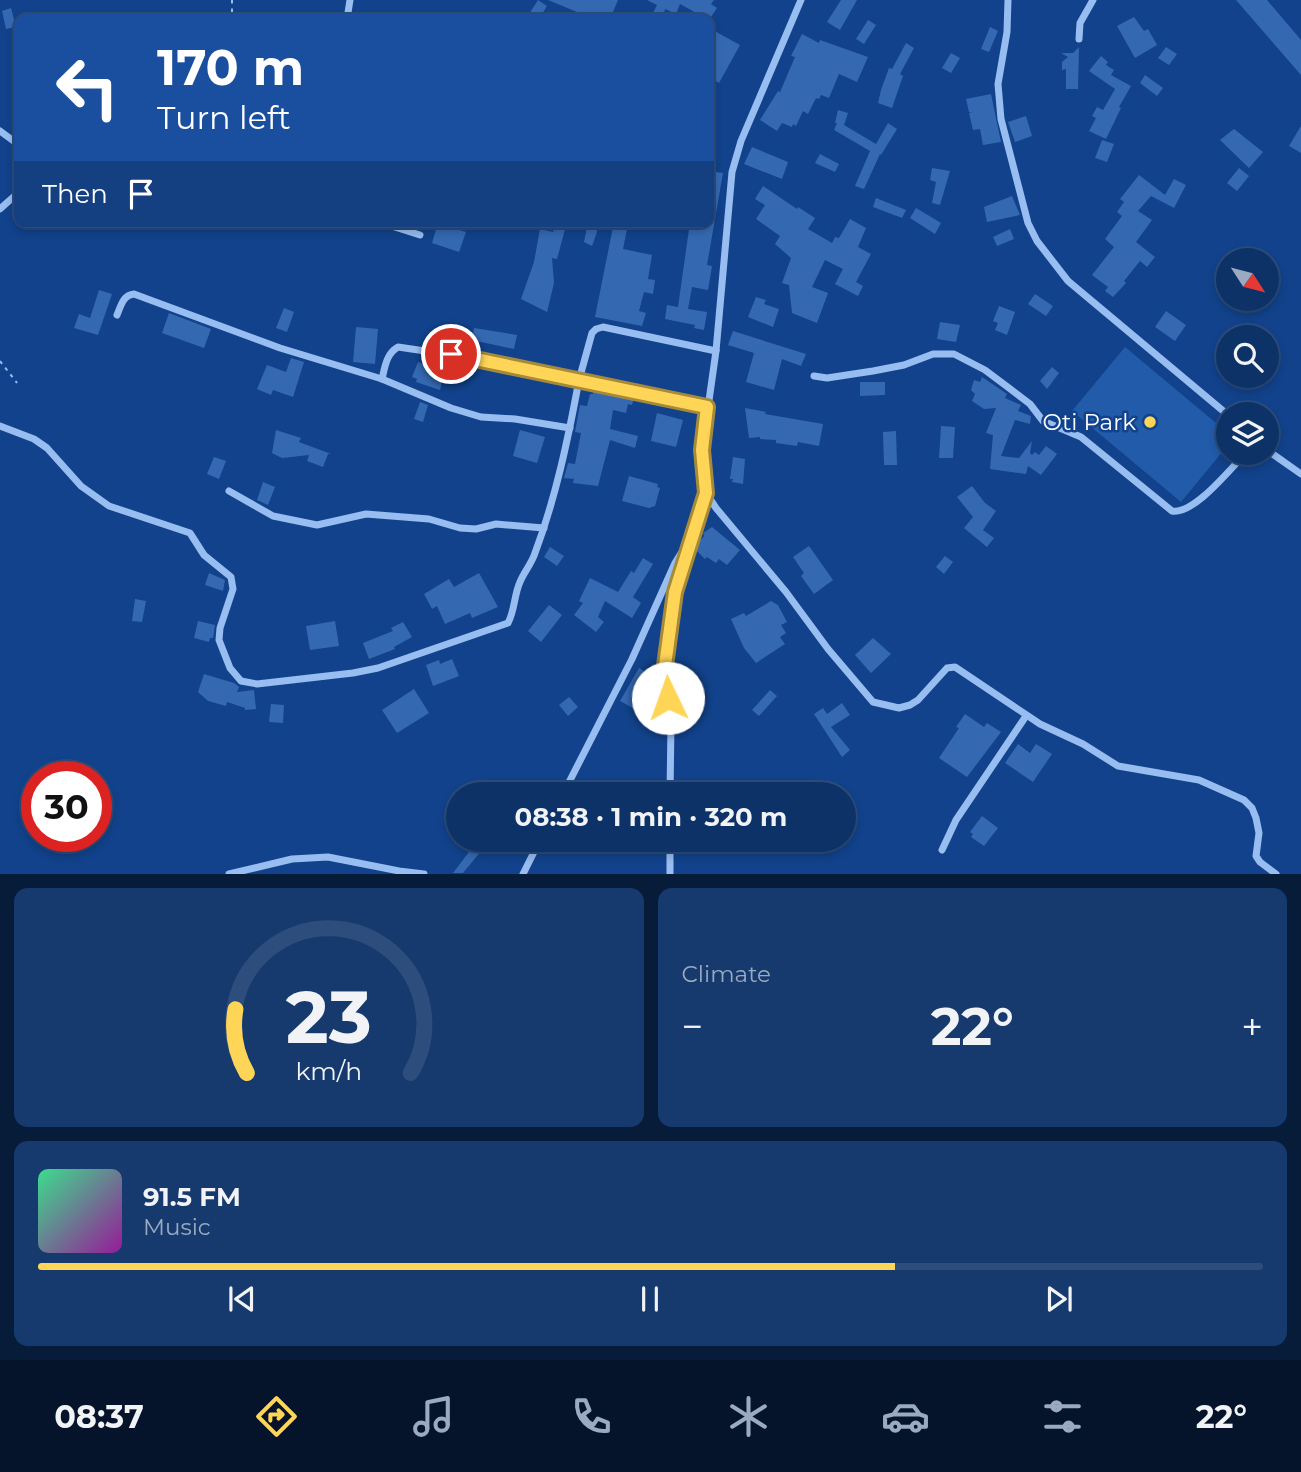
<!DOCTYPE html>
<meta charset="utf-8">
<style>
body{margin:0;font-family:Montserrat,sans-serif;background:#163a6e;color:#f1f3f6;height:100vh;display:flex;flex-direction:column;font-size:26px;white-space:nowrap}
*{box-sizing:border-box;margin:0}
p{font-size:23px;color:#9aaac0}
.icon{flex:none;width:38px;height:38px;fill:none;stroke:currentColor;stroke-width:2;stroke-linecap:round;stroke-linejoin:round}
.map{position:relative;height:874px;overflow:hidden}
.drawer{display:flex;flex-direction:column;gap:14px;padding:14px;background:#071c39;flex:1}
.drawer>*{flex:none}
.banner{position:absolute;left:14px;top:14px;width:700px;height:214px;border-radius:14px;box-shadow:0 4px 10px #0003,0 0 0 2px #2d4d7c;background:#1a4fa0;color:#fff;overflow:hidden}
.needle{width:46px;rotate:126deg}
.tools{position:absolute;left:1216px;top:248px;display:grid;gap:14px}
.tools a{display:grid;place-items:center;width:63px;height:63px;border-radius:50%;background:#0d3268;box-shadow:0 4px 10px #0003,0 0 0 2px #2d4d7c;font-size:35px}
.speed{position:absolute;left:21px;top:761px;display:flex;gap:14px;font-size:35px;font-weight:700;text-align:center}
.speed>*{display:grid;place-content:center;width:91px;height:91px;border-radius:50%;background:#0d3268;box-shadow:0 4px 10px #0003,0 0 0 2px #2d4d7c;line-height:1}
.speed .limit{border:10px solid #d22;background:#fff;color:#111}
.pin{position:absolute;display:grid;place-items:center;width:60px;height:60px;color:#fff;margin:-30px;border:4px solid #fff;border-radius:50%;box-shadow:0 2px 7px #0007}
.me{position:absolute;width:77px;margin:-38px;rotate:357deg;stroke-linejoin:round;filter:drop-shadow(0 0 5px #0008)}
.turn{display:flex;align-items:center;gap:24px;height:147px;padding:0 28px;font-size:32px}
.turn .icon{width:91px;height:91px;stroke-width:2.5}
.turn b{display:block;font-size:49px;line-height:60px}
.then{display:flex;align-items:center;height:66px;padding:0 28px;background:#0003;gap:14px;font-size:26px}
.big{font-size:52px;font-weight:700;line-height:1.1}
.drawer .widget{flex:1;display:flex;flex-direction:column;justify-content:center;gap:10px;min-width:0;padding:0 24px;border-radius:14px;background:#163a6e}
.drawer .dial{align-items:center;gap:0}
.dial svg{height:182px;overflow:visible;fill:none;stroke:#2d4d7c;stroke-width:7;stroke-linecap:round;text-anchor:middle}
.dial text{fill:#f1f3f6;stroke:none}
.song{display:flex;align-items:center;gap:21px}
.cover{width:84px;height:84px;border-radius:10px;background:linear-gradient(135deg,hsl(150 70% 55%),hsl(300 70% 35%))}
.played{height:7px;border-radius:4px;background:linear-gradient(90deg,#ffd558 70%,#2d4d7c 70%)}
.keys{display:flex;justify-content:space-around;direction:ltr}
.heat{display:flex;justify-content:space-between;align-items:center;font-size:38px;direction:ltr}
.drawer .tiles{flex:1;display:grid;gap:14px;grid-template-columns:1fr 1fr}
.widget:last-child{grid-column:span 2}
.trip{position:absolute;left:446px;top:782px;width:410px;height:70px;border-radius:35px;background:#0d3268;box-shadow:0 4px 10px #0003,0 0 0 2px #2d4d7c;font-weight:700;line-height:70px;text-align:center}
.tabs{display:flex;height:112px;justify-content:space-around;align-items:center;background:#05142a;color:#9aaac0}
.tabs .icon{width:49px;height:49px}
.tabs .active{color:#ffd558}
.tabs b{font-size:32px;color:#f1f3f6}
.map>svg:first-child{display:block}
.green{fill:#225baa}
.building{fill:#3469b2}
.lines{fill:none;stroke-linecap:round;stroke-linejoin:round}
.path{stroke:#97bdf1;stroke-width:2;stroke-dasharray:3.5 5;stroke-linecap:butt}
.minor{stroke:#97bdf1;stroke-width:7}
.route-casing{stroke:#a68a39;stroke-width:18}
.route{stroke:#ffd558;stroke-width:12}
.poi-dot{fill:#ffd558;stroke:#11428b;stroke-width:2.5}
.labels{text-anchor:middle;dominant-baseline:central;stroke-width:5;stroke-linejoin:round;paint-order:stroke}
.poi-label{font-size:23px;fill:#fff;stroke:#11428b;text-anchor:end}
</style>
<div class="map">
<svg width="1301" height="874" viewBox="0 0 1301 874">
<rect width="100%" height="100%" fill="#11428b"/>
<path class="green" d="M1125,347L1228,433V445L1181,502L1072,411Z"/>
<g class="building">
<path d="M538,0L547,6L539,19H526Z"/>
<path d="M548,0H618L610,19H574L577,12Z"/>
<path d="M647,0H714L711,4L717,8L709,20L680,4L676,14L665,9L663,19H661L652,15L657,5Z"/>
<path d="M841,0H857L840,30L827,22Z"/>
<path d="M1236,0H1267L1301,40V75Z"/>
<path d="M11,8L16,27L6,29L2,11Z"/>
<path d="M1134,17L1144,31L1148,29L1157,45L1135,58L1117,26Z"/>
<path d="M868,20L876,25L864,44L856,39Z"/>
<path d="M990,27L998,31L989,52L981,49Z"/>
<path d="M709,28L740,45L719,83L709,77Z"/>
<path d="M802,34L819,43L820,40L868,57L857,82L839,74L829,98L821,95L819,99L816,98L808,114L803,111L796,126L793,124L792,127L782,123L777,131L760,120L778,91L780,92L795,57L791,56Z"/>
<path d="M906,43L914,48L900,74L903,76L892,108L878,103L881,90L889,68L892,69Z"/>
<path d="M1079,47L1078,89H1066V69L1062,70V62L1068,57L1061,53H1073Z"/>
<path d="M1166,47L1177,54L1169,65L1158,58Z"/>
<path d="M951,53L960,58L951,73L942,68Z"/>
<path d="M1101,56L1108,62L1106,65L1114,70L1111,75L1131,86L1119,107L1121,108L1106,139L1089,131L1096,118L1092,116L1097,107L1103,110L1115,89L1089,71Z"/>
<path d="M1145,75L1163,88L1157,96L1140,83Z"/>
<path d="M991,94L1001,142L983,145L980,129L973,130L969,113H972L969,112L966,99Z"/>
<path d="M838,110L848,113L844,125L876,144L888,123L897,129L881,155L880,154L864,189L855,186L870,151L834,130L837,123H835Z"/>
<path d="M1026,116L1032,136L1015,142L1008,122Z"/>
<path d="M1301,126V153L1289,146Z"/>
<path d="M1234,129L1263,152L1249,168L1220,140Z"/>
<path d="M1102,140L1114,144L1107,162L1095,158Z"/>
<path d="M752,147L788,162L782,179L744,164Z"/>
<path d="M820,154L839,164L835,172L815,163Z"/>
<path d="M932,168L950,171L940,205L932,203L936,182L930,180Z"/>
<path d="M1239,168L1249,176L1237,191L1227,183Z"/>
<path d="M709,171L723,173L707,265L712,266L708,290L692,287L688,309L707,312L704,330L694,328L695,325L665,319L667,305L678,307L690,222H711H709Z"/>
<path d="M1139,175L1165,195L1174,179L1186,185L1174,208L1151,196L1138,211L1152,220L1136,242L1155,257L1147,267L1140,261L1124,281L1126,283L1113,297L1105,291L1108,287L1092,275L1114,247L1105,239L1122,216L1117,212L1124,202L1120,199Z"/>
<path d="M763,186L797,209L798,207L815,218L808,229L832,243L835,237L839,238L850,219L866,228L858,247L871,254L856,282L863,286L858,296L835,284L843,269L825,260L812,287L828,293L817,323L792,313L789,285L782,283L791,258L775,244L780,236L756,219L765,205L755,199Z"/>
<path d="M1012,196L1020,215L987,222L984,207Z"/>
<path d="M876,198L906,210L902,218L873,207Z"/>
<path d="M916,208L941,223L935,234L910,218Z"/>
<path d="M556,222H567L557,259L552,258L554,283L547,312L521,299L534,262L540,229L553,232Z"/>
<path d="M588,222H596L597,232L592,246L584,242Z"/>
<path d="M438,223L466,232L459,252L432,243Z"/>
<path d="M613,227L627,229L623,249L652,255L648,279L655,280L653,294L644,292L639,311L646,313L642,326L595,317Z"/>
<path d="M1010,229L1014,239L997,246L993,237Z"/>
<path d="M99,290L112,294L98,335L74,328L79,314L90,318Z"/>
<path d="M1035,294L1053,306L1046,316L1028,304Z"/>
<path d="M756,297L766,300L764,304L779,309L773,327L748,317Z"/>
<path d="M999,306L1015,312L1007,335L995,330L998,323L993,321Z"/>
<path d="M284,308L294,312L287,332L276,328Z"/>
<path d="M1166,311L1186,325L1175,341L1155,327Z"/>
<path d="M169,313L211,329L204,348L162,333Z"/>
<path d="M940,322L960,325L956,342L937,339Z"/>
<path d="M356,327L378,329L375,364L353,362Z"/>
<path d="M474,328L517,335L514,349L472,340Z"/>
<path d="M733,331L806,354L801,366L782,359L774,390L746,382L754,353L728,345Z"/>
<path d="M425,357L447,361L440,390L416,382L417,379L412,377L418,362L422,363Z"/>
<path d="M291,358L304,362L293,397L273,390L271,395L257,389L267,365L286,372Z"/>
<path d="M1052,367L1059,373L1047,389L1040,381Z"/>
<path d="M982,377L1007,394L1005,398L1021,405L1018,411L1031,416L1030,424L1015,420L1001,456L1019,458L1032,441L1030,453L1032,455L1035,452L1039,455L1046,446L1057,454L1041,475L1028,466L1026,474L990,469L993,435L986,433L996,408L984,409L972,401L975,394L971,390L974,380L980,382Z"/>
<path d="M860,382H885V395L860,396Z"/>
<path d="M594,389L634,398L632,405L628,404L626,413L613,410L610,429L638,436L635,448L610,440L598,486L573,483L574,479L564,478L568,463L575,464L581,433L575,432L580,405L587,406L590,394H593Z"/>
<path d="M420,402L428,405L423,422L414,419Z"/>
<path d="M745,408L766,412L765,414L823,424L819,446L798,442L797,446L776,443V440L760,439V437L749,438Z"/>
<path d="M657,413L683,420L676,447L651,441Z"/>
<path d="M941,426L955,427L953,458H939Z"/>
<path d="M276,430L301,438L299,442L331,454H328L323,467L307,461L309,455L282,458L272,453Z"/>
<path d="M520,430L545,437L537,463L513,456Z"/>
<path d="M896,431L897,465H884L883,432Z"/>
<path d="M214,457L226,461L219,479L207,474Z"/>
<path d="M733,457L745,459L743,484L732,482L733,479H730Z"/>
<path d="M629,476L658,484L657,487L660,488L655,506L649,508L622,501Z"/>
<path d="M263,482L275,487L268,505L257,500Z"/>
<path d="M972,486L985,503L996,511L983,530L994,538L987,547L964,528L973,517L957,497Z"/>
<path d="M712,527L740,550L727,565L719,559L716,563L707,557L705,559L694,548L704,536L703,533Z"/>
<path d="M809,546L833,580L814,594L801,576L804,573L793,557Z"/>
<path d="M550,547L564,556L557,566L544,557Z"/>
<path d="M945,556L953,562L944,574L936,567Z"/>
<path d="M643,558L653,564L633,597L641,603L632,618L605,601L598,617L604,622L596,632L574,615L583,603L579,601L590,578L618,592L631,571L634,573Z"/>
<path d="M209,573L225,580L223,591L205,585Z"/>
<path d="M479,573L498,607L472,618L470,613L445,624L437,606L432,609L424,594L449,579L454,587Z"/>
<path d="M135,599L146,601L142,622L132,621Z"/>
<path d="M771,601L778,605L787,622L781,625L786,633L780,637L785,644L756,663L744,648L731,619L744,613L746,616Z"/>
<path d="M549,605L562,615L541,642L528,631Z"/>
<path d="M198,621L215,625L213,638H210L209,642L194,638Z"/>
<path d="M335,621L339,646L310,650L306,626Z"/>
<path d="M403,622L412,637L394,647L395,649L369,659L363,643L393,631L391,628Z"/>
<path d="M873,638L891,654L871,673L855,655Z"/>
<path d="M452,659L459,676L433,686L426,665L439,660L440,664Z"/>
<path d="M639,668L659,679L640,712L620,701Z"/>
<path d="M204,674L234,683L239,687L237,692L254,690L256,709L245,710V708L227,702L226,706L208,701L198,692Z"/>
<path d="M414,689L429,713L397,733L382,710Z"/>
<path d="M770,690L777,696L759,716L752,710Z"/>
<path d="M569,697L578,707L568,716L559,705Z"/>
<path d="M842,703L850,715L831,727L850,750L842,757L814,714L823,708L827,714Z"/>
<path d="M271,704L284,705L283,723L269,722Z"/>
<path d="M965,714L984,727L987,723L1001,732L967,777L939,758L959,728L956,727Z"/>
<path d="M1018,744L1030,753L1036,744L1052,754L1033,782L1005,763Z"/>
<path d="M789,781L794,794H779L776,787Z"/>
<path d="M982,816L998,828L984,846L971,837L973,834L970,832Z"/>
<path d="M475,844L482,850L463,873H453Z"/>
</g>
<g class="lines">
<g class="path">
<path d="M232,0V19"/>
<path d="M0,361L17,383"/>
</g>
<g class="minor">
<path d="M801,0L741,141L732,172L716,351L702,450L706,493L716,508L786,592L828,649L873,702L899,708L910,705L918,700L947,668L955,667L1040,724L1083,744L1118,766L1199,780L1244,800L1252,808L1256,818L1259,833L1256,856L1260,862L1276,874"/>
<path d="M1008,0L1007,32L998,84L1001,119L1028,223L1037,241L1068,281L1228,415"/>
<path d="M347,19L350,0"/>
<path d="M1079,39L1080,23L1093,0"/>
<path d="M0,131L19,145"/>
<path d="M0,209L19,192"/>
<path d="M379,222L420,235"/>
<path d="M117,315C121,306 123,295 134,294L280,348L382,379L451,408L481,417L515,419L570,428"/>
<path d="M814,376L827,378L873,371L904,365L933,354H954L985,370L1009,388L1030,404L1043,421L1081,437L1172,511C1194,515 1230,469 1246,453"/>
<path d="M707,407L579,380L592,333L596,329L603,327L716,351"/>
<path d="M0,426L34,439L47,448L81,486L109,506L190,533L204,555L231,577L233,589L220,628L219,640L230,668L241,681L257,684L353,673L378,668L508,623C515,610 514,595 520,582C524,572 532,563 535,553C556,497 568,439 579,380L479,359L398,347C386,354 385,367 382,379"/>
<path d="M1267,450L1301,474"/>
<path d="M229,491L273,516L317,525L366,514L429,519L460,528L476,529L496,524L544,528"/>
<path d="M563,794L632,659L675,563L688,542"/>
<path d="M670,794L671,723L664,673L670,624L679,574L706,493"/>
<path d="M670,840V874"/>
<path d="M942,850L956,820L1026,716"/>
<path d="M229,874L292,859L328,857L399,871L424,874"/>
<path d="M523,874L540,840"/>
</g>
</g>
<g class="lines">
<defs>
<path id="route" d="M451,354L707,407L702,450L706,493L675,592L664,673L668,698"/>
</defs>
<use href="#route" class="route-casing"/>
<use href="#route" class="route"/>
</g>
<circle class="poi-dot" cx="1150" cy="422" r="7"/>
<g class="labels">
<g class="poi-label">
<text x="1136" y="422">Oti Park</text>
</g>
</g>
</svg>
<div class="tools">
<a><svg class="needle" viewBox="-14 -14 28 28"><path d="M0-13l5 13h-10z" fill="#e53935"/><path d="M0 13l5-13h-10z" fill="#9aaac0"/></svg></a>
<a><svg class="icon" aria-label="search" viewBox="0 0 24 24"><circle cx="10" cy="10" r="6"/><path d="M15 15l6 6"/></svg></a>
<a><svg class="icon" aria-label="layers" viewBox="0 0 24 24"><path d="M12 4l9 5-9 5-9-5zM3 14l9 5 9-5"/></svg></a>
</div>
<div class="speed"><div class="limit">30</div></div>
<div class="pin" style="left:451px;top:354px;background:#d93025"><svg class="icon" aria-label="arrive" viewBox="0 0 24 24"><path d="M6 21V4h12l-3 4 3 4H6"/></svg></div>
<svg class="me" style="left:668px;top:698px" viewBox="-20 -20 40 40"><circle r="19" fill="#fff"/><path d="M0-13L10 11 0 6-10 11z" fill="#ffd558"/></svg>
<div class="trip">08:38 · 1 min · 320 m</div>
<div class="banner">
<div class="turn"><svg class="icon" aria-label="left" viewBox="0 0 24 24"><path d="M17 20v-9H6M10 6l-5 5 5 5"/></svg><div><b>170 m</b>Turn left</div></div>
<div class="then">Then<svg class="icon" aria-label="arrive" viewBox="0 0 24 24"><path d="M6 21V4h12l-3 4 3 4H6"/></svg></div>
</div>
</div>
<section class="drawer">
<div class="tiles">
<div class="widget dial"><svg viewBox="0 0 100 80">
<path d="M14 69A42 42 0 1 1 86 69"/>
<path d="M14 69A42 42 0 0 1 9 41" stroke="#ffd558"/>
<text x="50" y="56" font-size="32" font-weight="700">23</text>
<text x="50" y="72" font-size="11">km/h</text>
</svg></div>
<div class="widget"><p>Climate</p>
<div class="heat"><a>−</a><b class="big">22°</b><a>+</a></div>
</div>
<div class="widget">
<div class="song"><i class="cover"></i><div><b>91.5 FM</b><p>Music</p></div></div>
<div class="played"></div>
<div class="keys"><svg class="icon" aria-label="previous" viewBox="0 0 24 24"><path d="M18 5L8 12l10 7zM5 5v14"/></svg><svg class="icon" aria-label="pause" viewBox="0 0 24 24"><path d="M8 5v14M16 5v14"/></svg><svg class="icon" aria-label="next" viewBox="0 0 24 24"><path d="M6 5l10 7-10 7zM19 5v14"/></svg></div>
</div>
</div>
</section>
<nav class="tabs">
<b>08:37</b>
<svg class="icon active" aria-label="directions" viewBox="0 0 24 24"><path d="M12 3l9 9-9 9-9-9zM9 14v-3h6M13 9l2 2-2 2"/></svg>
<svg class="icon" aria-label="music" viewBox="0 0 24 24"><path d="M9 18V5l10-2v13"/><circle cx="6" cy="18" r="3"/><circle cx="16" cy="16" r="3"/></svg>
<svg class="icon" aria-label="phone" viewBox="0 0 24 24"><path d="M5 4h4l2 5-3 2q2 4 5 5l2-3 5 2v4C11 20 4 13 5 4z"/></svg>
<svg class="icon" aria-label="climate" viewBox="0 0 24 24"><path d="M12 3v18M4 7l16 10M4 17L20 7"/></svg>
<svg class="icon" aria-label="car" viewBox="0 0 24 24"><path d="M5 17H2v-5l4-1 3-4h7l3 4 3 1v5h-3M9 17h6M6 11h13"/><circle cx="7" cy="17" r="2"/><circle cx="17" cy="17" r="2"/></svg>
<svg class="icon" aria-label="filters" viewBox="0 0 24 24"><path d="M4 7h16M4 17h16"/><circle cx="9" cy="7" r="2"/><circle cx="15" cy="17" r="2"/></svg>
<b>22°</b>
</nav>
